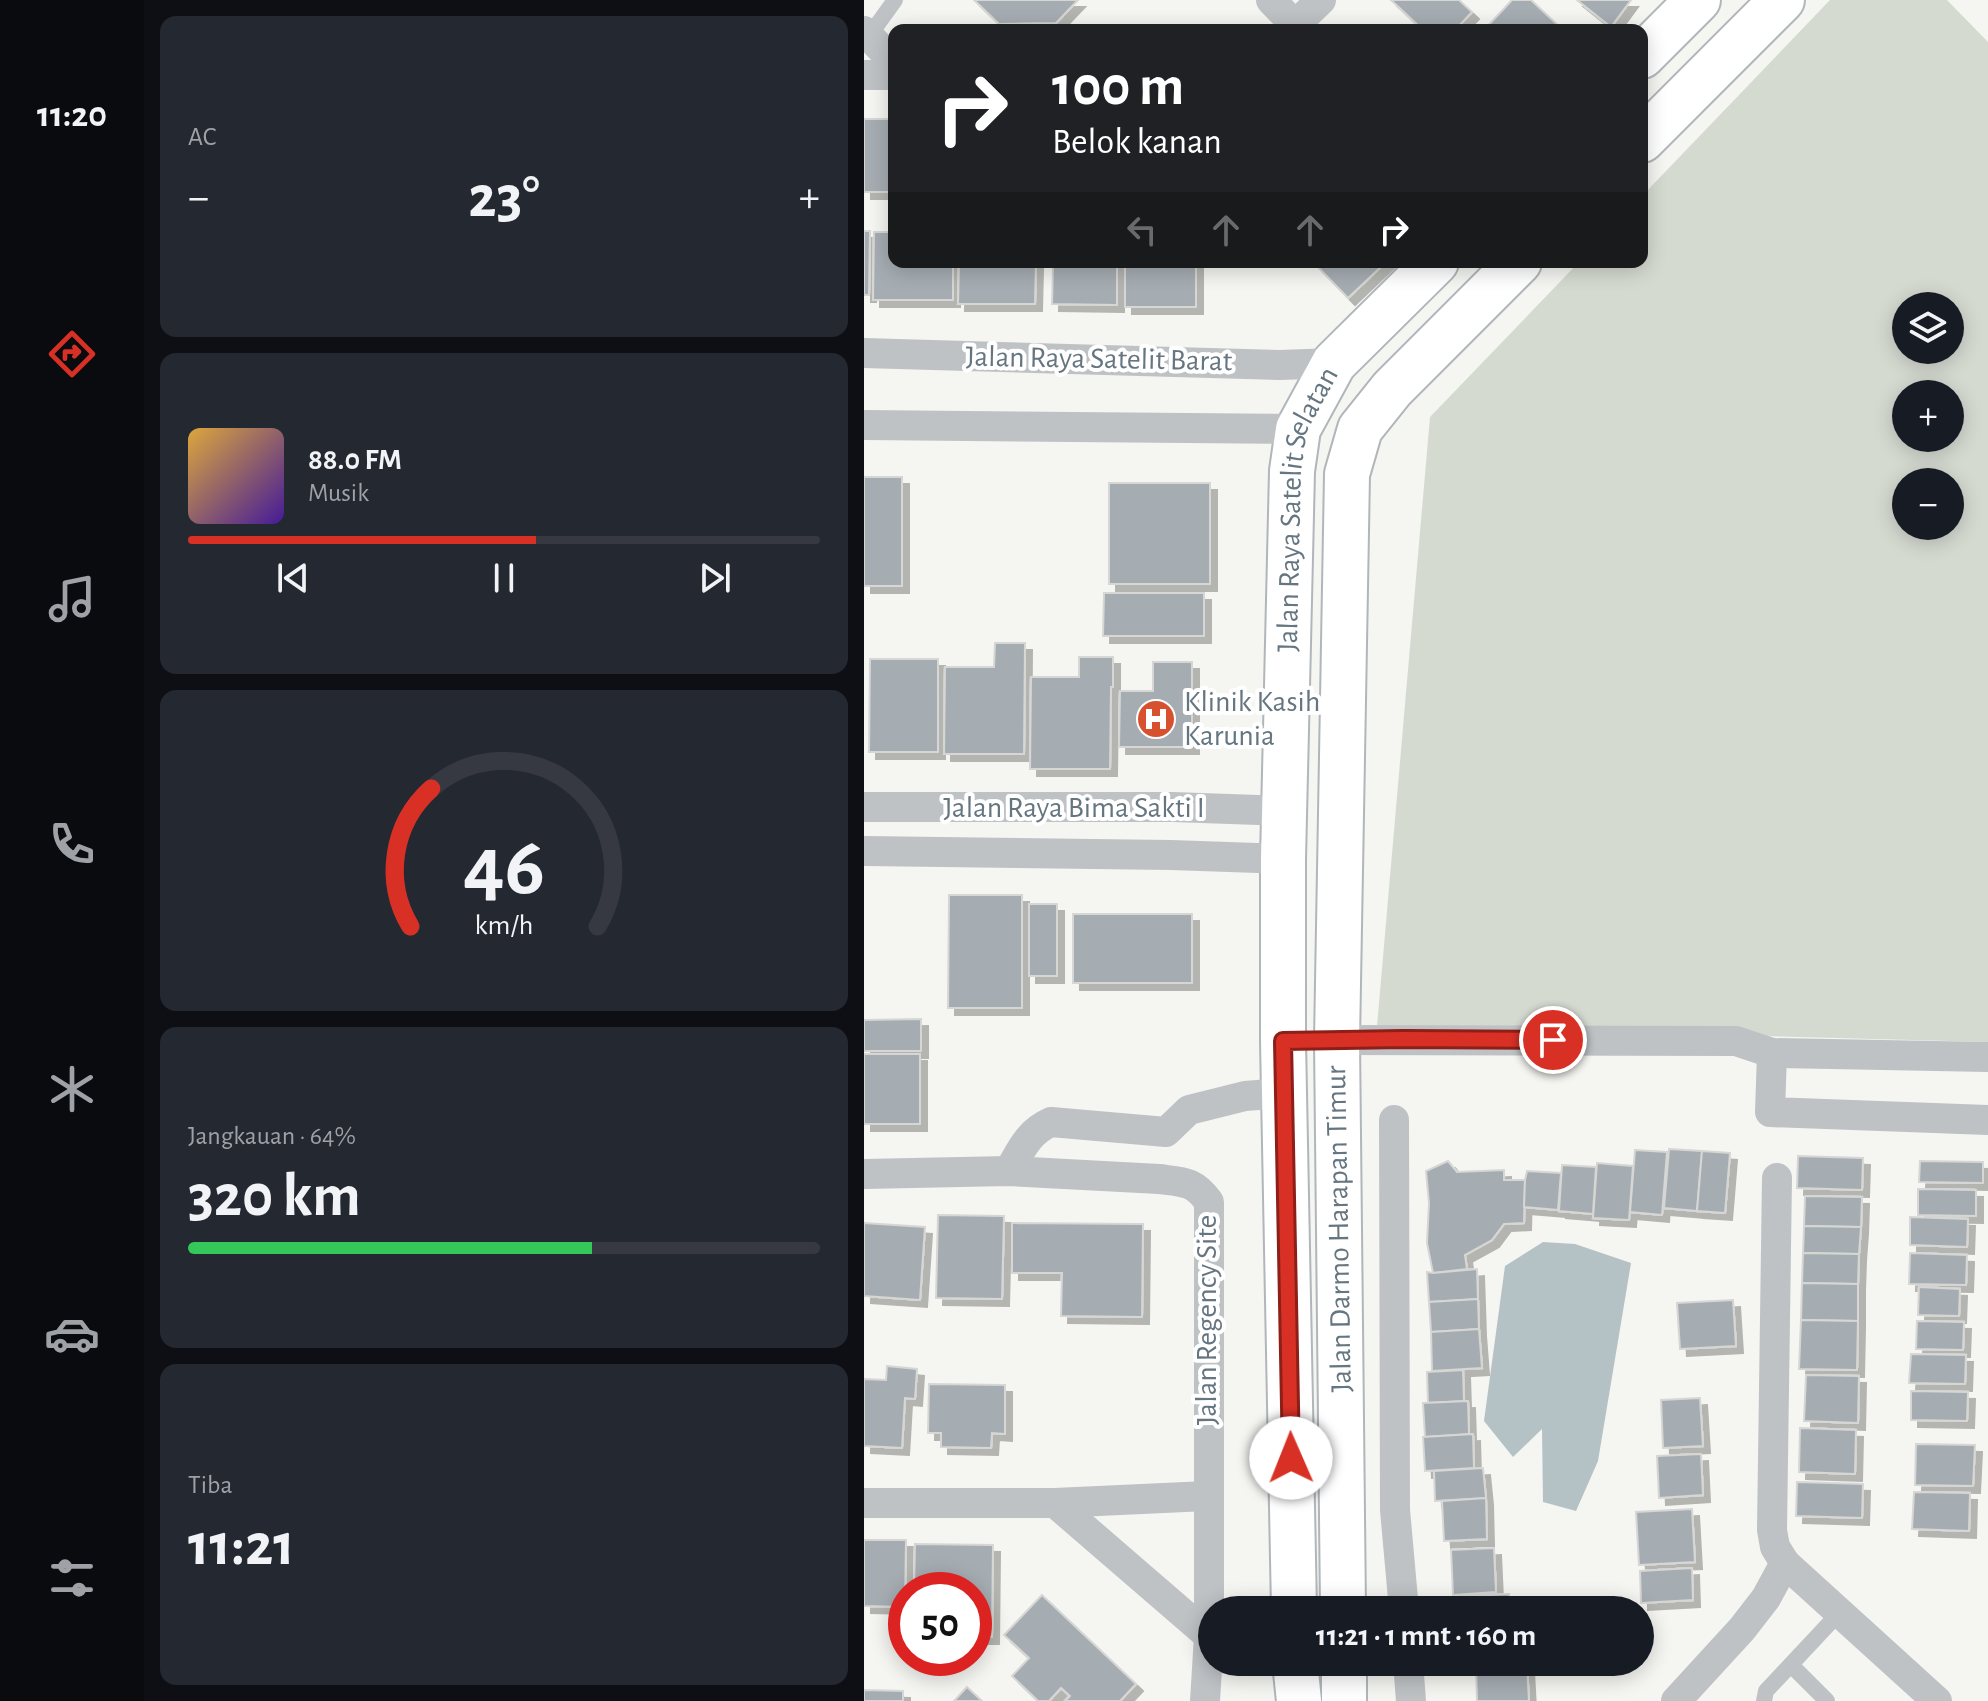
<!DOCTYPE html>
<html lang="id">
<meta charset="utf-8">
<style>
body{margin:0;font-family:"Alegreya Sans",sans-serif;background:#242831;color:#f1f3f6;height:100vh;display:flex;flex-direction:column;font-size:30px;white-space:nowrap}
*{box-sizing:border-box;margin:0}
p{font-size:26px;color:#9ea1a6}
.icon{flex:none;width:44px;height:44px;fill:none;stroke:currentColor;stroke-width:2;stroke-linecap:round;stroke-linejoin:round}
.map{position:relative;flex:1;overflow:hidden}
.drawer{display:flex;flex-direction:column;gap:16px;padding:16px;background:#0d0f14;width:720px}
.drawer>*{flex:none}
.hud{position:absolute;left:24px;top:24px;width:760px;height:244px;border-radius:16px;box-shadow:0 4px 20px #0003;background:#202124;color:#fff;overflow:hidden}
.tools{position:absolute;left:1028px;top:292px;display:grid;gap:16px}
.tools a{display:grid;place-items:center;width:72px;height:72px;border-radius:50%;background:#171b24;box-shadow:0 4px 20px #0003;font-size:40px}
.speed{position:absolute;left:24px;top:1572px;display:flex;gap:16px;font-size:40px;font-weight:700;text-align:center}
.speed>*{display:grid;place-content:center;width:104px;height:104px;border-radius:50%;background:#171b24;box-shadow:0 4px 20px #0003;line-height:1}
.speed .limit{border:12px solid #d22;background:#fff;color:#111}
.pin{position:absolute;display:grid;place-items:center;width:68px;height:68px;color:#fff;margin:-34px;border:4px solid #fff;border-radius:50%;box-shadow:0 2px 8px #0007}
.me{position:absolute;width:88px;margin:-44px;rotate:359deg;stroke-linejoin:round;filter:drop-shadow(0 0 6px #0008)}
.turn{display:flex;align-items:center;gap:28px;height:168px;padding:0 32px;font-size:36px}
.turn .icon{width:104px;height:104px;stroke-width:2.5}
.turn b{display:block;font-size:56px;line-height:68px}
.lanes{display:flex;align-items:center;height:76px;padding:0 32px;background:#0003;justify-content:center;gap:40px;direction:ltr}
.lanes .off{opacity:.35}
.big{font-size:60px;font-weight:600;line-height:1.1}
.drawer .tile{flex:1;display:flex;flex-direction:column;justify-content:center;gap:12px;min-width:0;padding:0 28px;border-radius:16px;background:#242831}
.drawer .dial{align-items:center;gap:0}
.dial svg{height:208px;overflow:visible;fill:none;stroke:#363941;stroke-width:7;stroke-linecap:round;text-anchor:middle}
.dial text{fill:#f1f3f6;stroke:none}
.song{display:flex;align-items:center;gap:24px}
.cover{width:96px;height:96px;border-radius:12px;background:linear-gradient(135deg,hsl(40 70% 55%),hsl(260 70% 35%))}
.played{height:8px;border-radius:4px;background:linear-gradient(90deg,#d93025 55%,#363941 55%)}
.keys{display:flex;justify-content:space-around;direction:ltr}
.heat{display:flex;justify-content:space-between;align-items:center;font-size:44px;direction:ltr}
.charge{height:12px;border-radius:6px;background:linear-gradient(90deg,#34c759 64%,#363941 0)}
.trip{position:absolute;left:334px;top:1596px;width:456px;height:80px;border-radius:40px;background:#171b24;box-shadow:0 4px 20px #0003;font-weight:600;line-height:80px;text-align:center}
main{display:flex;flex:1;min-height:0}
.tab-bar{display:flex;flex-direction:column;width:144px;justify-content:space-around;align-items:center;background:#090b0e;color:#9ea1a6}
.tab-bar .icon{width:56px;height:56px}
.tab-bar .selected{color:#d93025}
.tab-bar b{font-size:36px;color:#f1f3f6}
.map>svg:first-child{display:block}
.green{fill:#d5dad1;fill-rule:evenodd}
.water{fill:#b5c2c5}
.building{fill:#a6adb2;stroke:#d6d6d4;stroke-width:2;filter:url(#shadow)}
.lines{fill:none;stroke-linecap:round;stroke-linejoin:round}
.secondary-casing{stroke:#b1b6ba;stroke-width:48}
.lane{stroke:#bec2c5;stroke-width:16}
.street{stroke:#bec2c5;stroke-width:30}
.secondary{stroke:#fff;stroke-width:44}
.route-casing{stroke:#8d1f18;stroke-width:20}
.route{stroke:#d93025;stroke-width:14}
.labels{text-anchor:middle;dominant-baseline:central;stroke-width:8;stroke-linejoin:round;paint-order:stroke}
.street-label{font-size:30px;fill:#667681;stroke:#fff}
.poi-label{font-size:30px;fill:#667681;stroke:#fff;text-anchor:start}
</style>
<main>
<nav class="tab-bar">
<b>11:20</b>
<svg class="icon selected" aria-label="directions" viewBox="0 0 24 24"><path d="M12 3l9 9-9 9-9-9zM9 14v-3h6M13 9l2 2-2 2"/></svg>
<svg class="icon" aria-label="music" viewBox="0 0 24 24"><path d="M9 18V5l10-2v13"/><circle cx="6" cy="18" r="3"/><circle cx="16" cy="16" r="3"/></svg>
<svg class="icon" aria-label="phone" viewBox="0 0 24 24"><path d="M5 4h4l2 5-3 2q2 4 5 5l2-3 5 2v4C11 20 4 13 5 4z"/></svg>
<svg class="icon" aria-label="climate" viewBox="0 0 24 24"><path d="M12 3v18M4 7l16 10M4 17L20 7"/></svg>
<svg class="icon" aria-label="car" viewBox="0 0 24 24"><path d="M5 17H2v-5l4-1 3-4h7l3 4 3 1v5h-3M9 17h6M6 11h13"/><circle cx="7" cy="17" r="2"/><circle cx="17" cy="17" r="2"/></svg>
<svg class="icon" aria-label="filters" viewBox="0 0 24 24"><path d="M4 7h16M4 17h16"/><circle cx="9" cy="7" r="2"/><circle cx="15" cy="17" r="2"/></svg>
</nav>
<section class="drawer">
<div class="tile"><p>AC</p>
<div class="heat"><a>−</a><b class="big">23°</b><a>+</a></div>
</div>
<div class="tile">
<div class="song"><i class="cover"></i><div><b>88.0 FM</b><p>Musik</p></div></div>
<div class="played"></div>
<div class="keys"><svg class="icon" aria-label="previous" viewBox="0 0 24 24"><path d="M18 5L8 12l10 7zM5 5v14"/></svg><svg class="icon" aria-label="pause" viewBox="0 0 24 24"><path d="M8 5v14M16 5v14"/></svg><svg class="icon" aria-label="next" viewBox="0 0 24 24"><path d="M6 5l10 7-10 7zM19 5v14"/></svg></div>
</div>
<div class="tile dial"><svg viewBox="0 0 100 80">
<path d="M14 69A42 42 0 1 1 86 69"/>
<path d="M14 69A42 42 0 0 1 22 16" stroke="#d93025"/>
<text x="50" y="56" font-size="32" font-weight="700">46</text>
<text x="50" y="72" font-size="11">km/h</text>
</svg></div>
<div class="tile"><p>Jangkauan · 64%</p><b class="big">320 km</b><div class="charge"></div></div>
<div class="tile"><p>Tiba</p><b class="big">11:21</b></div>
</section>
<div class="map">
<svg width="1124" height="1701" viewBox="0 0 1124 1701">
<defs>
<filter id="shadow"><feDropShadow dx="7" dy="7" stdDeviation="0" flood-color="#0004"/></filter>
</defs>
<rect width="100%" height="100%" fill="#f5f5f2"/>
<path class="green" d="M966,0H1083L1124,42V1042L513,1026L566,417L715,262H778V196ZM1042,306H1086V350H1042ZM1042,394H1086V438H1042ZM1042,482H1086V526H1042Z"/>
<path class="water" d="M679,1242L711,1244L767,1263L734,1461L712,1511L679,1502L678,1429L649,1457L620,1421L641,1266Z"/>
<g class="building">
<path d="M110,0H214L192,23L135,24Z"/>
<path d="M527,0H595L608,12L591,30H559Z"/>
<path d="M648,0H667L699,30H620Z"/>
<path d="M713,0H767L747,27Z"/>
<rect x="0" y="119" width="30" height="73"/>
<path d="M0,231H6L5,295H0Z"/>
<path d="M10,232H30V262H89V300H9Z"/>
<path d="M95,262H172L171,304H94Z"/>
<path d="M189,262H253V305L188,304Z"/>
<rect x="261" y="262" width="71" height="45"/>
<path d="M449,262H522L484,298Z"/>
<rect x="0" y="477" width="38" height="109"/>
<rect x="245" y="483" width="101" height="101"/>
<path d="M240,593H340V636H239Z"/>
<path d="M131,643H161L160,754H80L81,667H130Z"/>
<path d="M215,657H249V687H247L246,769H166L167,677H215Z"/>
<path d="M6,659H74V752H5Z"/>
<path d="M289,662H328V747H255L256,691H289Z"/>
<path d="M85,895H158V1008H84Z"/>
<rect x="165" y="904" width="28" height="72"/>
<rect x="209" y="914" width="119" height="69"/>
<path d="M57,1019V1051H0V1020Z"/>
<rect x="0" y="1054" width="56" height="70"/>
<path d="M805,1149L838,1151L833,1211L800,1208Z"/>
<path d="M771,1150L803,1152L798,1215L766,1212Z"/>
<path d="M838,1151L866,1153L861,1213L833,1211Z"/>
<path d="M934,1156L999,1158L998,1190L933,1188Z"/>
<path d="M584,1161L593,1172L640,1170V1180H661L660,1223L640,1224L628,1240L601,1255L603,1269L569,1273L563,1243L565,1203L562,1171Z"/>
<path d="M1056,1161L1119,1162V1183L1055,1182Z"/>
<path d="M733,1163L769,1166L765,1220L729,1218Z"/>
<path d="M698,1165L732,1167L729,1214L695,1211Z"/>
<path d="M663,1171L697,1173L694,1210L660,1207L661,1180Z"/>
<path d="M1054,1189L1112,1190V1216L1054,1215Z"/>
<path d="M941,1196L998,1197L997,1227L940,1226Z"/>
<path d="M74,1215L140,1216L138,1299L72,1298Z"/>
<path d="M1046,1217L1104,1219L1103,1247L1046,1245Z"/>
<path d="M0,1223L61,1227L56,1300L0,1296Z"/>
<path d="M148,1223L279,1224L278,1317L197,1316L198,1273H148Z"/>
<path d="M940,1226L997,1227L995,1254L939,1253Z"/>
<path d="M939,1253L995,1254L994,1284L938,1283Z"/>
<path d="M1046,1253L1103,1255L1102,1285L1045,1284Z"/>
<path d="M613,1269L614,1299L565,1302L563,1272L569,1273Z"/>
<path d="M938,1283L994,1284V1321L937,1320Z"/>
<path d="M1055,1287L1096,1289L1095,1316L1054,1315Z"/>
<path d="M614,1299L615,1329L567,1332L565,1302Z"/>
<path d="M869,1300L872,1346L816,1349L813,1303Z"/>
<path d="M937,1320L994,1321L993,1370L935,1369Z"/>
<path d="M1053,1321L1100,1322L1099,1350L1052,1349Z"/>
<path d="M615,1329L618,1368L568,1371L567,1332Z"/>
<path d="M1047,1354L1102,1355L1101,1384L1045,1383Z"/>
<path d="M23,1366L53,1369L51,1399L41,1398L38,1448L0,1446V1379L22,1380Z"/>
<path d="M599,1370L600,1401L564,1403L563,1372Z"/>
<path d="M942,1375L995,1376L994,1423L940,1421Z"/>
<path d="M65,1384L141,1385V1434L128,1433L127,1448L77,1447V1433H64Z"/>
<path d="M1047,1391L1104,1392L1103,1421L1047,1420Z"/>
<path d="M836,1398L839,1446L799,1448L797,1400Z"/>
<path d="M604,1401L605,1434L561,1437L559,1403Z"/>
<path d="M936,1428L992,1430L991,1474L935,1472Z"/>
<path d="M609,1434L610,1468L561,1471L559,1437Z"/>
<path d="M1052,1444L1111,1445L1109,1486L1051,1485Z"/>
<path d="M837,1454L839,1495L795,1498L793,1456Z"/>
<path d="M619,1468L622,1498L571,1501L570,1471Z"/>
<path d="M933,1482L999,1484L998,1518L932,1516Z"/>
<path d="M1050,1492L1106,1493L1105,1531L1048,1529Z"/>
<path d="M622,1498L623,1539L580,1541L578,1501Z"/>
<path d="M828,1509L831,1562L775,1565L772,1512Z"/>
<path d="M0,1540H42L41,1607L0,1606Z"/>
<path d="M51,1544L129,1545L128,1637H110V1590H50Z"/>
<path d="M630,1548L632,1592L589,1595L587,1550Z"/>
<path d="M828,1568L829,1600L777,1603L776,1571Z"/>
<path d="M645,1594L646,1610H588V1597Z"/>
<path d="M178,1595L272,1684L256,1701H201L206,1696L197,1688L185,1701H174L148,1676L165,1658L140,1635Z"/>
<path d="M663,1665L665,1701H613L612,1668Z"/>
<path d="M103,1687L118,1701H90Z"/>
<path d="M0,1690L39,1691V1701H0Z"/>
</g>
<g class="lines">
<defs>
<g id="secondary">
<path d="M778,56L834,0"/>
<path d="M778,140L918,0"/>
<path id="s1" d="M430,1610L419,1041V859L428,471L434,429L470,363L572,262"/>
<path d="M479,1610L473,1040L483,474L496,429L528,389L655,262"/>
<path d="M431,1662L435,1701"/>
<path d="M480,1662V1701"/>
</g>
</defs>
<use href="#secondary" class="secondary-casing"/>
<g class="lane">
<path d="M5,36L31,0"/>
<path d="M927,1665L963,1701"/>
<path d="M900,1701L902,1691L976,1612"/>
</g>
<g class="street">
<path d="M407,0L431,25"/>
<path d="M426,30L457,0"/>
<path d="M0,31L30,62"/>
<path d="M0,75H30"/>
<path d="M0,353L416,365L470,363"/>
<path d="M0,425L434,429"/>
<path d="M0,807H309L421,811"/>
<path d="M0,851L307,855L419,859"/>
<path d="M473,1040L872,1041L908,1053L1124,1057"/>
<path d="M908,1053L906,1112L1124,1120"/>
<path d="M530,1120L531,1510L540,1610"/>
<path d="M145,1171C157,1150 164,1132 187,1122L302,1132L325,1110L381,1096L419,1093"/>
<path d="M0,1174L145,1171L295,1179C320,1182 330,1181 345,1202V1636L341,1701"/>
<path d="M913,1178L908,1530L911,1547L921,1563L1073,1701"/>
<path d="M0,1503H191L343,1496"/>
<path d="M191,1503L345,1636"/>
<path d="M544,1662L547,1701"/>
<path d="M812,1701L878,1629L902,1598L921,1563"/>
</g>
<use href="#secondary" class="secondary"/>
</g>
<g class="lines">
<defs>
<path id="route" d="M427,1458L419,1041L539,1039L689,1040"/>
</defs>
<use href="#route" class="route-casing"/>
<use href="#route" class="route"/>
</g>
<defs>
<symbol id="hospital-disc" viewBox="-11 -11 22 22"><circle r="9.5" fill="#d7512f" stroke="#fff"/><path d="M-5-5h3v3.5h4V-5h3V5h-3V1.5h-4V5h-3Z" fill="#fff"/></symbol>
</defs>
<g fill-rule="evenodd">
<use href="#hospital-disc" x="270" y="697" width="44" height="44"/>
</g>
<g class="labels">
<g class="street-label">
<text transform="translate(235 359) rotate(1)">Jalan Raya Satelit Barat</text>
<text stroke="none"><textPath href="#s1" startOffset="1104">Jalan Raya Satelit Selatan</textPath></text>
<text x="210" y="808">Jalan Raya Bima Sakti I</text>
<text transform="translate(475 1229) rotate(-91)">Jalan Darmo Harapan Timur</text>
<text transform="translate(343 1320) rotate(-90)">Jalan Regency Site</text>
</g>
<g class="poi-label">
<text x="320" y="702">Klinik Kasih<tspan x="320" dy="34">Karunia</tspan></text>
</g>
</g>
</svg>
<div class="tools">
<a><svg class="icon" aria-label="layers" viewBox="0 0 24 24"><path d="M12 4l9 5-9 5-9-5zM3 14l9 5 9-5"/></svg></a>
<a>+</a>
<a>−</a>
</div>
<div class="speed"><div class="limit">50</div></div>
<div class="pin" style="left:689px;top:1040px;background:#d93025"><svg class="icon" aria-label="arrive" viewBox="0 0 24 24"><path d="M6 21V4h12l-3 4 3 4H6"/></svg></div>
<svg class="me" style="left:427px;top:1458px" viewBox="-20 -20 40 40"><circle r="19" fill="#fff"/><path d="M0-13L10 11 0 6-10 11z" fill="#d93025"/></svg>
<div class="trip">11:21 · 1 mnt · 160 m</div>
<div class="hud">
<div class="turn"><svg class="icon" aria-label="right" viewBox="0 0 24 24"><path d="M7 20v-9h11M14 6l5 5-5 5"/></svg><div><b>100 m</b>Belok kanan</div></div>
<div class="lanes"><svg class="icon off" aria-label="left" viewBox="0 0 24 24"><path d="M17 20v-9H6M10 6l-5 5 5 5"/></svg><svg class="icon off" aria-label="ahead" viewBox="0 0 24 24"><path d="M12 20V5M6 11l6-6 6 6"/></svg><svg class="icon off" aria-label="ahead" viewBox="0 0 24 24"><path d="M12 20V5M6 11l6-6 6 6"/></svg><svg class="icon" aria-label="right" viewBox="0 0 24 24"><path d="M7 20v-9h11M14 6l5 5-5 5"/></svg></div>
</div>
</div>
</main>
